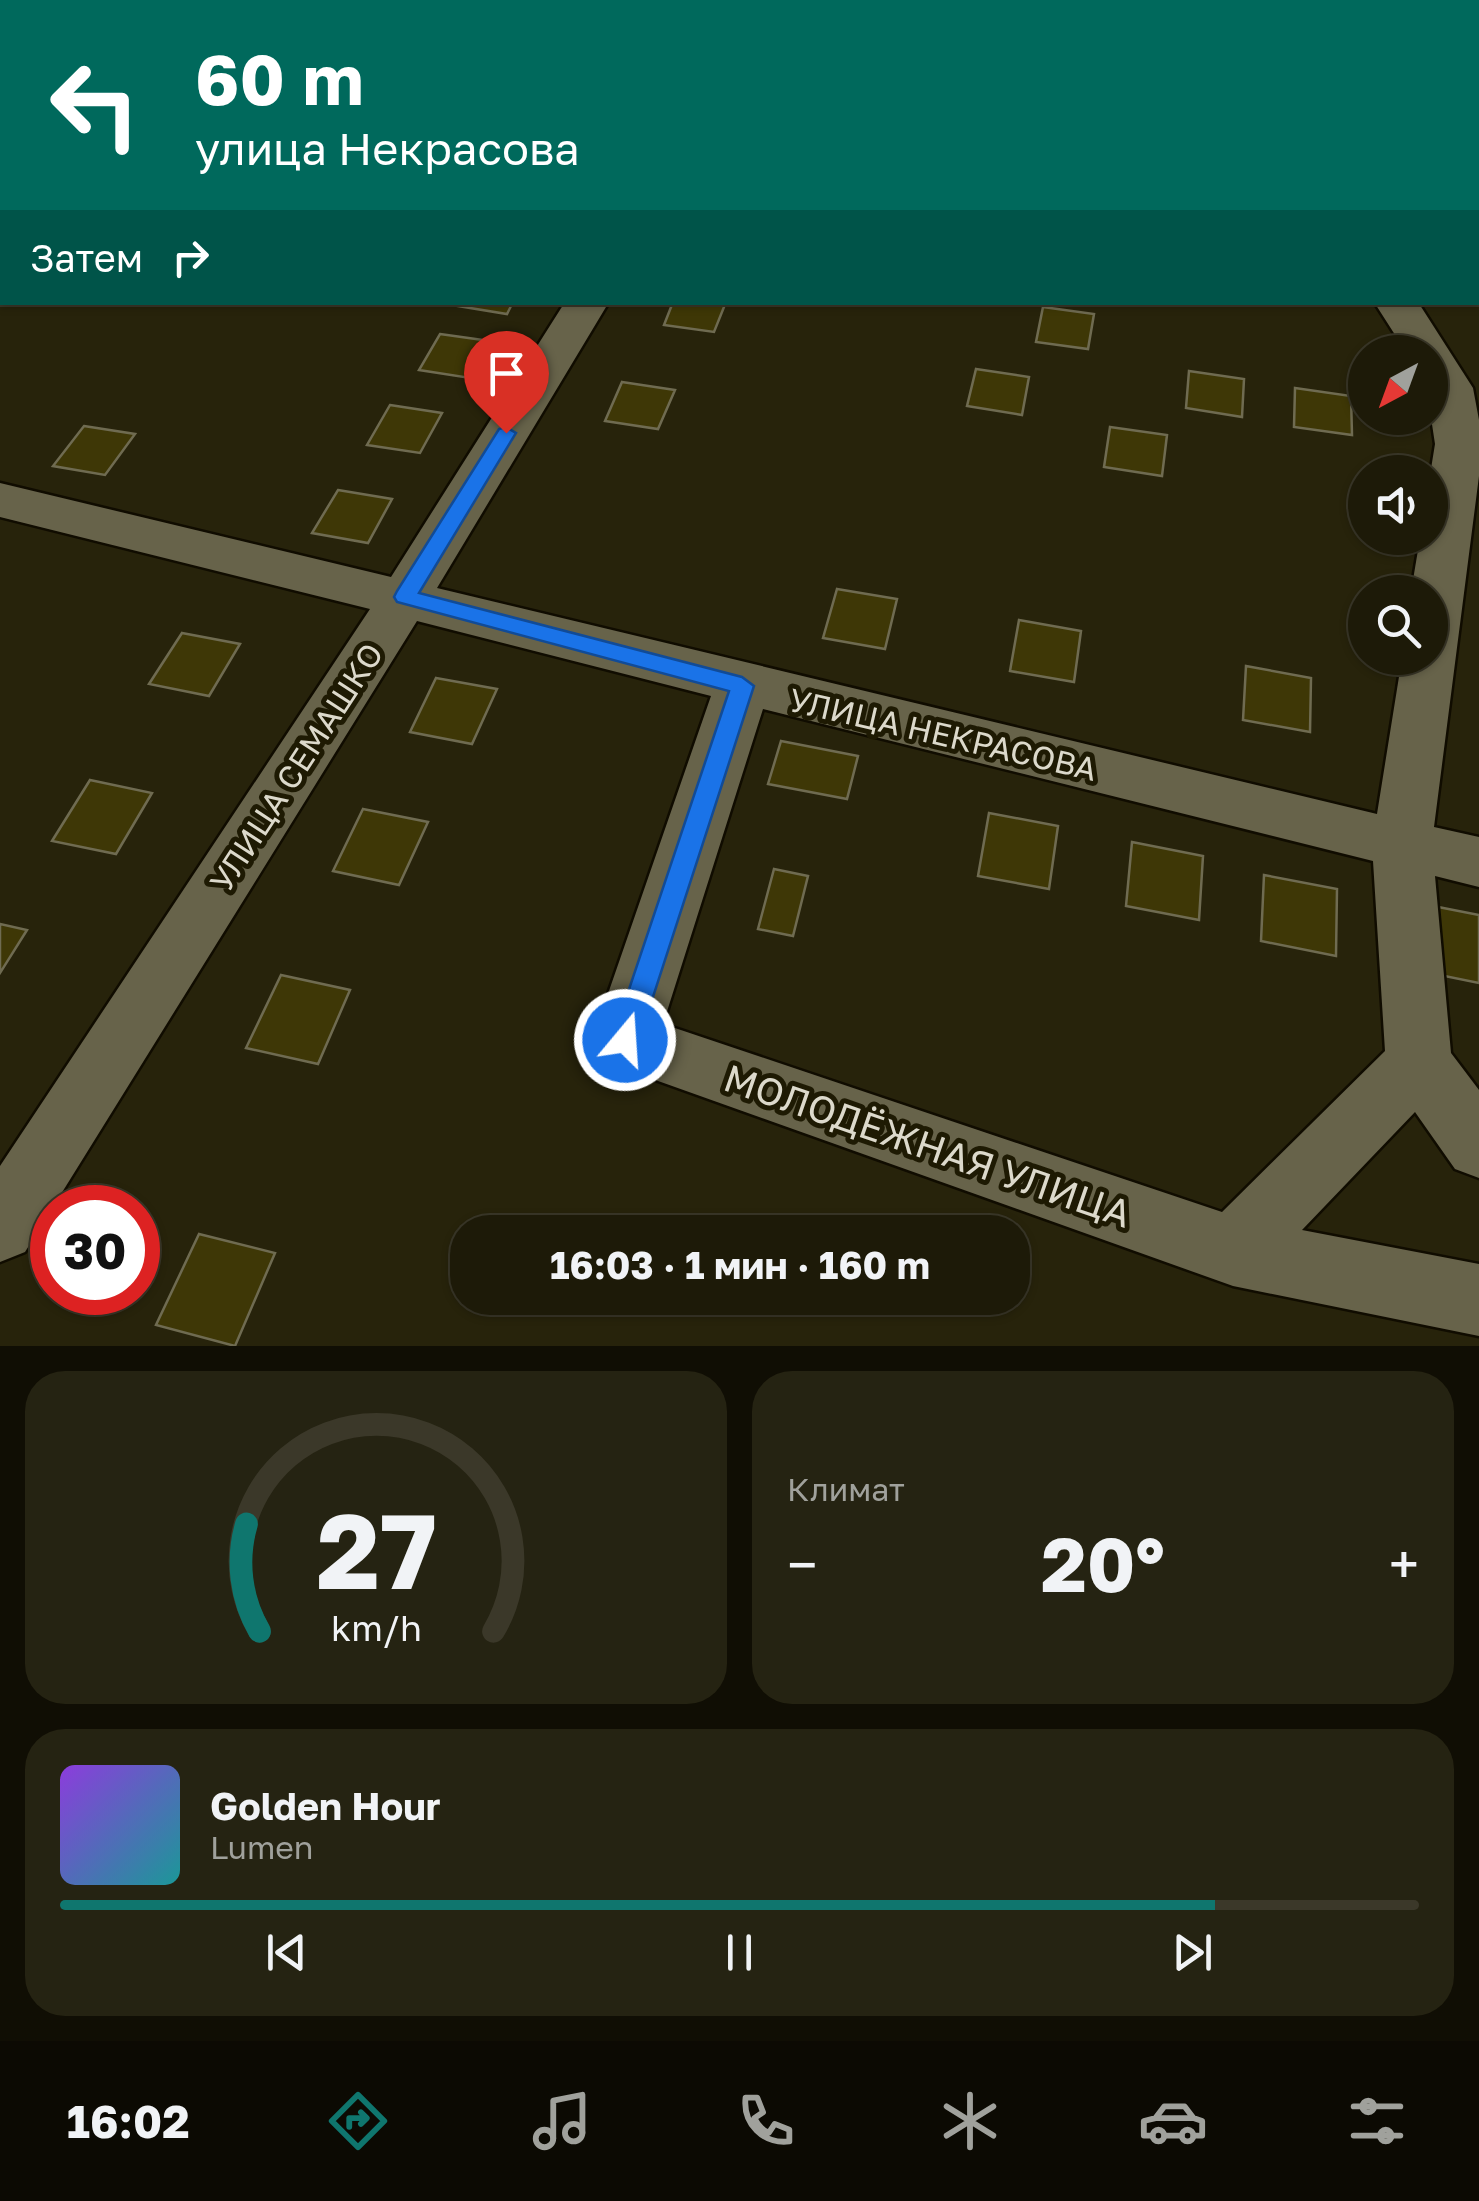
<!DOCTYPE html>
<html lang="ru">
<meta charset="utf-8">
<style>
body{margin:0;font-family:"Golos Text",sans-serif;background:#252312;color:#f1f3f6;height:100vh;display:flex;flex-direction:column;font-size:38px;white-space:nowrap}
*{box-sizing:border-box;margin:0}
p{font-size:32px;color:#a0a19c}
.icon{flex:none;width:55px;height:55px;fill:none;stroke:currentColor;stroke-width:2;stroke-linecap:round;stroke-linejoin:round}
.map{position:relative;height:1346px;overflow:hidden}
.sheet{display:flex;flex-direction:column;gap:25px;padding:25px;background:#100e04;flex:1}
.sheet>*{flex:none}
.top-card{position:absolute;left:0px;top:0px;width:1480px;height:305px;box-shadow:0 2px 8px #0004,0 0 0 2px #3b3829;background:#00695c;color:#fff;overflow:hidden}
.needle{width:65px;rotate:221deg}
.buttons{position:absolute;left:1348px;top:335px;display:grid;gap:20px}
.buttons a{display:grid;place-items:center;width:100px;height:100px;border-radius:50%;background:#1d1a08;box-shadow:0 2px 8px #0004,0 0 0 2px #3b3829;font-size:50px}
.speed{position:absolute;left:30px;top:1185px;display:flex;gap:20px;font-size:50px;font-weight:700;text-align:center}
.speed>*{display:grid;place-content:center;width:130px;height:130px;border-radius:50%;background:#1d1a08;box-shadow:0 2px 8px #0004,0 0 0 2px #3b3829;line-height:1}
.speed .limit{border:15px solid #d22;background:#fff;color:#111}
.pin{position:absolute;display:grid;place-items:center;width:85px;height:85px;color:#fff;margin:-102px -42px;border-radius:50% 50% 50% 0;rotate:-45deg;box-shadow:0 0 10px #0007}
.pin .icon{rotate:45deg}
.me{position:absolute;width:110px;margin:-55px;rotate:18deg;stroke-linejoin:round;filter:drop-shadow(0 0 8px #0008)}
.turn{display:flex;align-items:center;gap:35px;height:210px;padding:0 30px;font-size:45px}
.turn .icon{width:130px;height:130px;stroke-width:2.5}
.turn b{display:block;font-size:70px;line-height:85px}
.then{display:flex;align-items:center;height:95px;padding:0 30px;background:#0003;gap:20px;font-size:38px}
.big{font-size:75px;font-weight:700;line-height:1.1}
.sheet .card{flex:1;display:flex;flex-direction:column;justify-content:center;gap:15px;min-width:0;padding:0 35px;border-radius:40px;background:#252312}
.sheet .dial{align-items:center;gap:0}
.dial svg{height:260px;overflow:visible;fill:none;stroke:#3b3829;stroke-width:7;stroke-linecap:round;text-anchor:middle}
.dial text{fill:#f1f3f6;stroke:none}
.song{display:flex;align-items:center;gap:30px}
.cover{width:120px;height:120px;border-radius:15px;background:linear-gradient(135deg,hsl(270 70% 55%),hsl(180 70% 35%))}
.played{height:10px;border-radius:5px;background:linear-gradient(90deg,#0f766e 85%,#3b3829 85%)}
.keys{display:flex;justify-content:space-around;direction:ltr}
.heat{display:flex;justify-content:space-between;align-items:center;font-size:55px;direction:ltr}
.sheet .tiles{flex:1;display:grid;gap:25px;grid-template-columns:1fr 1fr}
.card:last-child{grid-column:span 2}
.trip{position:absolute;left:450px;top:1215px;width:580px;height:100px;border-radius:40px;background:#1d1a08;box-shadow:0 2px 8px #0004,0 0 0 2px #3b3829;font-weight:700;line-height:100px;text-align:center}
.dock{display:flex;height:160px;justify-content:space-around;align-items:center;background:#0c0a03;color:#a0a19c}
.dock .icon{width:70px;height:70px}
.dock .active{color:#0f766e}
.dock b{font-size:45px;color:#f1f3f6}
.map>svg:first-child{display:block}
.building{fill:#3e3706;stroke:#6f6b51;stroke-width:2.5}
.lines{fill:none;stroke-linecap:round;stroke-linejoin:round}
.minor-casing{stroke:#100c00;stroke-width:5}
.minor{fill:#67634a;fill-rule:evenodd}
.route{fill:#1a73e8;stroke:#114b97;stroke-width:2.5}
.labels{text-anchor:middle;dominant-baseline:central;stroke-width:10;stroke-linejoin:round;paint-order:stroke}
.street-label{font-size:32px;fill:#dcd9cb;stroke:#1e1a03}
.near-street-label{font-size:38px;fill:#dcd9cb;stroke:#1e1a03}
</style>
<div class="map">
<svg width="1479" height="1346" viewBox="0 0 1479 1346">
<rect width="100%" height="100%" fill="#27230b"/>
<g class="building">
<path d="M460,302H513L507,314L458,306Z"/>
<path d="M673,302H726L714,332L664,325Z"/>
<path d="M1043,307L1094,314L1088,349L1036,342Z"/>
<path d="M440,334L490,341L470,378L419,370Z"/>
<path d="M976,369L1029,377L1022,415L967,406Z"/>
<path d="M1189,371L1244,379L1242,417L1186,408Z"/>
<path d="M622,382L675,390L658,429L605,421Z"/>
<path d="M1295,388L1351,396L1352,435L1294,427Z"/>
<path d="M390,405L442,413L420,453L367,445Z"/>
<path d="M84,426L135,434L105,475L53,466Z"/>
<path d="M1110,427L1167,435L1162,476L1104,467Z"/>
<path d="M338,490L392,499L368,543L312,533Z"/>
<path d="M837,589L897,599L885,649L823,638Z"/>
<path d="M1019,620L1081,631L1074,682L1010,671Z"/>
<path d="M182,633L240,644L209,696L149,684Z"/>
<path d="M1246,666L1311,678L1310,732L1243,720Z"/>
<path d="M436,678L497,689L472,744L410,732Z"/>
<path d="M781,741L858,756L847,799L768,784Z"/>
<path d="M90,780L152,793L116,854L52,841Z"/>
<path d="M363,809L428,822L399,885L333,871Z"/>
<path d="M989,813L1058,826L1049,889L978,876Z"/>
<path d="M1132,842L1203,856L1199,920L1126,906Z"/>
<path d="M774,869L808,876L793,936L758,929Z"/>
<path d="M1264,875L1337,889L1336,956L1261,941Z"/>
<path d="M1418,903L1479,915V983L1420,971Z"/>
<path d="M0,924L27,930L0,973Z"/>
<path d="M281,975L350,990L318,1064L246,1048Z"/>
<path d="M199,1234L275,1253L235,1346L156,1325Z"/>
</g>
<g class="lines">
<defs>
<g id="minor">
<path d="M891,0H942L944,2H893Z"/>
<rect x="1478" y="69" width="1" height="22"/>
<path d="M0,102L2,103V127L0,126Z"/>
<path d="M1478,214H1479V240L1478,239Z"/>
<path d="M565,302H609L437,588L1377,814L1402,658H1430V592H1411L1420,538H1430V475L1435,444L1430,411V352H1406L1374,302H1418L1473,388L1479,420V476L1434,827L1479,837V887L1435,876L1451,1053L1479,1090V1178L1455,1169L1415,1112L1302,1230L1479,1264V1336L1233,1286L602,1061L592,1040L711,696L417,621L25,1252L0,1262V1166L370,609L0,517V483L391,577ZM763,709L1373,861L1385,1051L1222,1212L663,1024Z"/>
</g>
</defs>
<use href="#minor" class="minor-casing"/>
<use href="#minor" class="minor"/>
</g>
<path class="route" d="M506,427L516,433L419,593L742,677L754,686L639,1040L635,1049L625,1052L616,1049L612,1040L729,691L397,602L394,597L397,591L499,429Z"/>
<g class="labels">
<g class="street-label">
<text transform="translate(943 734) rotate(13)">УЛИЦА НЕКРАСОВА</text>
<text transform="translate(296 767) rotate(-57)">УЛИЦА СЕМАШКО</text>
</g>
<g class="near-street-label">
<text transform="translate(928 1145) rotate(19)">МОЛОДЁЖНАЯ УЛИЦА</text>
</g>
</g>
</svg>
<div class="buttons">
<a><svg class="needle" viewBox="-14 -14 28 28"><path d="M0-13l5 13h-10z" fill="#e53935"/><path d="M0 13l5-13h-10z" fill="#a0a19c"/></svg></a>
<a><svg class="icon" aria-label="sound" viewBox="0 0 24 24"><path d="M4 9h4l5-4v14l-5-4H4zM17 9q2 3 0 6"/></svg></a>
<a><svg class="icon" aria-label="search" viewBox="0 0 24 24"><circle cx="10" cy="10" r="6"/><path d="M15 15l6 6"/></svg></a>
</div>
<div class="speed"><div class="limit">30</div></div>
<div class="pin" style="left:506px;top:433px;background:#d93025"><svg class="icon" aria-label="arrive" viewBox="0 0 24 24"><path d="M6 21V4h12l-3 4 3 4H6"/></svg></div>
<svg class="me" style="left:625px;top:1040px" viewBox="-20 -20 40 40"><circle r="17" fill="#1a73e8" stroke="#fff" stroke-width="3"/><path d="M0-11L8 9 0 5-8 9z" fill="#fff"/></svg>
<div class="trip">16:03 · 1 мин · 160 m</div>
<div class="top-card">
<div class="turn"><svg class="icon" aria-label="left" viewBox="0 0 24 24"><path d="M17 20v-9H6M10 6l-5 5 5 5"/></svg><div><b>60 m</b>улица Некрасова</div></div>
<div class="then">Затем<svg class="icon" aria-label="right" viewBox="0 0 24 24"><path d="M7 20v-9h11M14 6l5 5-5 5"/></svg></div>
</div>
</div>
<section class="sheet">
<div class="tiles">
<div class="card dial"><svg viewBox="0 0 100 80">
<path d="M14 69A42 42 0 1 1 86 69"/>
<path d="M14 69A42 42 0 0 1 10 36" stroke="#0f766e"/>
<text x="50" y="56" font-size="32" font-weight="700">27</text>
<text x="50" y="72" font-size="11">km/h</text>
</svg></div>
<div class="card"><p>Климат</p>
<div class="heat"><a>−</a><b class="big">20°</b><a>+</a></div>
</div>
<div class="card">
<div class="song"><i class="cover"></i><div><b>Golden Hour</b><p>Lumen</p></div></div>
<div class="played"></div>
<div class="keys"><svg class="icon" aria-label="previous" viewBox="0 0 24 24"><path d="M18 5L8 12l10 7zM5 5v14"/></svg><svg class="icon" aria-label="pause" viewBox="0 0 24 24"><path d="M8 5v14M16 5v14"/></svg><svg class="icon" aria-label="next" viewBox="0 0 24 24"><path d="M6 5l10 7-10 7zM19 5v14"/></svg></div>
</div>
</div>
</section>
<nav class="dock">
<b>16:02</b>
<svg class="icon active" aria-label="directions" viewBox="0 0 24 24"><path d="M12 3l9 9-9 9-9-9zM9 14v-3h6M13 9l2 2-2 2"/></svg>
<svg class="icon" aria-label="music" viewBox="0 0 24 24"><path d="M9 18V5l10-2v13"/><circle cx="6" cy="18" r="3"/><circle cx="16" cy="16" r="3"/></svg>
<svg class="icon" aria-label="phone" viewBox="0 0 24 24"><path d="M5 4h4l2 5-3 2q2 4 5 5l2-3 5 2v4C11 20 4 13 5 4z"/></svg>
<svg class="icon" aria-label="climate" viewBox="0 0 24 24"><path d="M12 3v18M4 7l16 10M4 17L20 7"/></svg>
<svg class="icon" aria-label="car" viewBox="0 0 24 24"><path d="M5 17H2v-5l4-1 3-4h7l3 4 3 1v5h-3M9 17h6M6 11h13"/><circle cx="7" cy="17" r="2"/><circle cx="17" cy="17" r="2"/></svg>
<svg class="icon" aria-label="filters" viewBox="0 0 24 24"><path d="M4 7h16M4 17h16"/><circle cx="9" cy="7" r="2"/><circle cx="15" cy="17" r="2"/></svg>
</nav>
